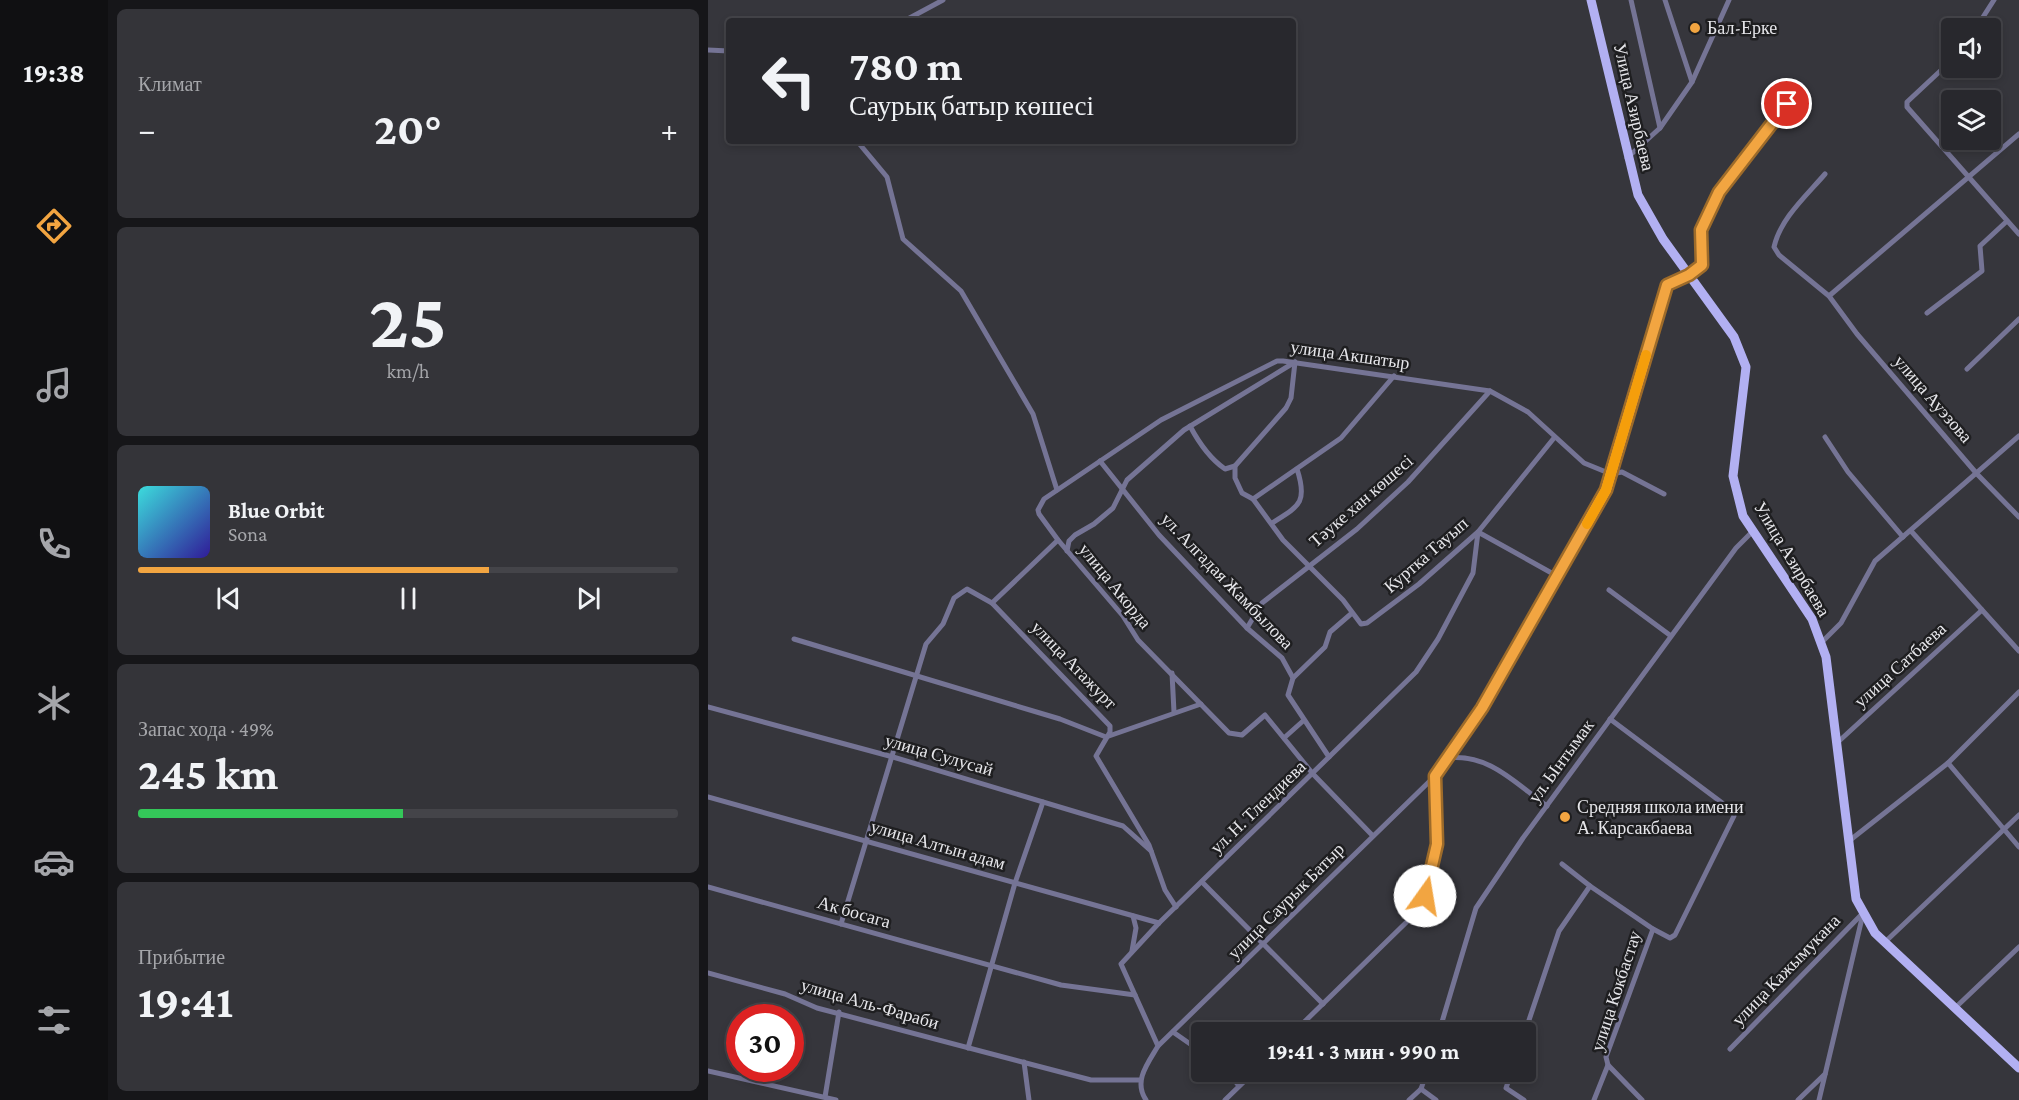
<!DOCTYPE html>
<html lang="ru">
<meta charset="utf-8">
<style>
body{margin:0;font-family:"Crimson Pro",serif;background:#343439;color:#f1f3f6;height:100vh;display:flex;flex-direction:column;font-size:22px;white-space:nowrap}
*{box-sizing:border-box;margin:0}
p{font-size:20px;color:#a5a6aa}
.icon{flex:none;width:33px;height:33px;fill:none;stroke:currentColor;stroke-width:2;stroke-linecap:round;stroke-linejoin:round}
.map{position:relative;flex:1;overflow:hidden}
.side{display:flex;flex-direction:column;gap:9px;padding:9px;background:#161619;width:600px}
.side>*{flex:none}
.banner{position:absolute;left:18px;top:18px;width:570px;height:126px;border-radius:6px;box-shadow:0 3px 9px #0003,0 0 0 2px #444449;background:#28282d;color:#f1f3f6;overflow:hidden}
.controls{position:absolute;left:1233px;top:18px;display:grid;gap:12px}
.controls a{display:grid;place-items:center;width:60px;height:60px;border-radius:6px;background:#28282d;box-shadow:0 3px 9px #0003,0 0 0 2px #444449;font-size:30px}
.speed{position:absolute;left:18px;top:1004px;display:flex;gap:12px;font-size:30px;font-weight:700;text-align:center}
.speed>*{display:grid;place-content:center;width:78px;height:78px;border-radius:50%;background:#28282d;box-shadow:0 3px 9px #0003,0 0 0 2px #444449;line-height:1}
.speed .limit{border:9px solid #d22;background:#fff;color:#111}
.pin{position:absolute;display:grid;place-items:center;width:51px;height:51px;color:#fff;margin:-26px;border:3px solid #fff;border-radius:50%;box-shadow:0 2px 6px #0007}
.me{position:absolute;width:66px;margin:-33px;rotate:13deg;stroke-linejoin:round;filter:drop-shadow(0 0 4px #0008)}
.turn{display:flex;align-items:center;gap:21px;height:126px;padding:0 24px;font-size:27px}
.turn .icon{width:78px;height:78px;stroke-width:2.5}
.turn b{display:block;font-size:42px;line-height:51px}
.big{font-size:45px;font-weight:700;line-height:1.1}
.side .card{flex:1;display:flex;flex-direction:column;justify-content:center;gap:9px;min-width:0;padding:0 21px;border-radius:9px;background:#343439}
.side .dial{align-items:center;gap:0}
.dial b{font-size:78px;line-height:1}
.song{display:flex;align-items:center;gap:18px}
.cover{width:72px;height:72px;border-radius:9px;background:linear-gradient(135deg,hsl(180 70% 55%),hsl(250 70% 35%))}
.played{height:6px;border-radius:3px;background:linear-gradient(90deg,#f2a541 65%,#444449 65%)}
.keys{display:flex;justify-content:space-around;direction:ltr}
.heat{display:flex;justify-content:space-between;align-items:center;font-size:33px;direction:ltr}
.charge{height:9px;border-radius:4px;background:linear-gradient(90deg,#34c759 49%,#444449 0)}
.trip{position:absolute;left:483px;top:1022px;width:345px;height:60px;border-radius:6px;background:#28282d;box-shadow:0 3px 9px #0003,0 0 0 2px #444449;font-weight:700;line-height:60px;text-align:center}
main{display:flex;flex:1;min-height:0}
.menu{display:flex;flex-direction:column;width:108px;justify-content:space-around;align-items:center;background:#101012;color:#a5a6aa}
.menu .icon{width:42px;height:42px}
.menu .active{color:#f2a541}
.menu b{font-size:27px;color:#f1f3f6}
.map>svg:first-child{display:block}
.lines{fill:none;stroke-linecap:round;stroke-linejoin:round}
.minor{stroke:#757495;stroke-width:5}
.primary{stroke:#b2b0f2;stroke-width:9}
.route-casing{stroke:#9d6b2a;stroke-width:15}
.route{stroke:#f2a541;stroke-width:10}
.slow{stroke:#f59e0b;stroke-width:10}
.poi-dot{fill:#f2a541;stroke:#1e1e20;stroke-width:2}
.labels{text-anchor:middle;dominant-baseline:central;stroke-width:5;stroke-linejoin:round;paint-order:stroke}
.poi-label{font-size:18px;fill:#e6e6ea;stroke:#1e1e20;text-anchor:start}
.street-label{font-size:18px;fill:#e6e6ea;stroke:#1e1e20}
</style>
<main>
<nav class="menu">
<b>19:38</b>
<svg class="icon active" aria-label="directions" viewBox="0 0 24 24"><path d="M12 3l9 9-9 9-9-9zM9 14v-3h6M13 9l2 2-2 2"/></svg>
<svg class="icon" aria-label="music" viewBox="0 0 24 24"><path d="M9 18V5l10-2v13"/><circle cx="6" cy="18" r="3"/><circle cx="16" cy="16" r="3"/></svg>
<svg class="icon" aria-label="phone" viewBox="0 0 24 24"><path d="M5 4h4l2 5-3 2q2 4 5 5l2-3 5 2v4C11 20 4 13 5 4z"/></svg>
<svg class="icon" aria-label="climate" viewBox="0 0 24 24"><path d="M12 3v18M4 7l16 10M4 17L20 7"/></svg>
<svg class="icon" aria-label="car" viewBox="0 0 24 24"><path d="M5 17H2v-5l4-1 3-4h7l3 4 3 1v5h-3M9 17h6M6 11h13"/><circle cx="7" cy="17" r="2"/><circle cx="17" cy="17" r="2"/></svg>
<svg class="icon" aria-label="filters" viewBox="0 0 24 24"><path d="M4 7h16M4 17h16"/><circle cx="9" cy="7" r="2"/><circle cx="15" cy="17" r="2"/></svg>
</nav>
<section class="side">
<div class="card"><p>Климат</p>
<div class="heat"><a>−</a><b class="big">20°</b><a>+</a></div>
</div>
<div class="card dial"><b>25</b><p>km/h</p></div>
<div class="card">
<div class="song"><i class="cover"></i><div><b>Blue Orbit</b><p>Sona</p></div></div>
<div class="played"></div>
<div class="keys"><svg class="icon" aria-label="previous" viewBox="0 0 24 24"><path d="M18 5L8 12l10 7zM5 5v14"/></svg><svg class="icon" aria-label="pause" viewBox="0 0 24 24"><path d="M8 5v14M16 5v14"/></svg><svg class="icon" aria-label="next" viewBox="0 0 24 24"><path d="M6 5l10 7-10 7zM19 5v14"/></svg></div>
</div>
<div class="card"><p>Запас хода · 49%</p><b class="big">245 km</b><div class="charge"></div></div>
<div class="card"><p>Прибытие</p><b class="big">19:41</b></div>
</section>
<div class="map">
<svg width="1311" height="1100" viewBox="0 0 1311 1100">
<rect width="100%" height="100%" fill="#36363c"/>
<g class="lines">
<g class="minor">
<path d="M957,0L984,82"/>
<path d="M196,21L235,0"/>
<path d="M1268,28L1286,0"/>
<path d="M0,50L21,51"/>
<path d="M1244,60L1199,102V107L1311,234"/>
<path d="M952,128L984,82L1021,0"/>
<path d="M149,141L179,177L195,239L253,291L325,414L349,490"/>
<path d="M919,158L952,128L923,0"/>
<path d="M1117,174C1099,195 1072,219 1066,247L1071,255L1121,296L1149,334L1269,474L1311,517"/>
<path d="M1121,296L1311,134"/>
<path d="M1219,313L1274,271L1272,246L1299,221"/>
<path d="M587,362L583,398L578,408L527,466V478L534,493L545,499L575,540L635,600L653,624L659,623L711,584L770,532L846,438"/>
<path d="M1259,369L1311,319"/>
<path d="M482,426C491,443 501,458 517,469L527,466"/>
<path d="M1117,437L1140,472L1195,537"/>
<path d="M392,461L451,535L539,628L574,658L585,678L580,695L621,757"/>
<path d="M545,499L633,438L686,376"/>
<path d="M564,523C591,506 600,503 589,469"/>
<path d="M1203,531L1311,651"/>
<path d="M359,551L361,541L367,535L386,524L405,508L419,480L476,430L587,362"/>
<path d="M901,590L963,636"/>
<path d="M284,603L350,540"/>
<path d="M539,628L554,603L649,529L700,482L782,391"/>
<path d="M86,639L352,719L398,737L493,704"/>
<path d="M1113,643L1133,623L1167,561L1311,436"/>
<path d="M464,673L466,712"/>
<path d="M585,678L617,647L622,632L644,613"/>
<path d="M0,707L185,757L415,826L443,851"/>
<path d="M902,719L1025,811L1026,816L967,935L962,938L945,929"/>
<path d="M576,738L595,721"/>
<path d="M1130,742L1274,610"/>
<path d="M739,758C781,753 807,783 839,806"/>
<path d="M1240,763L1311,847"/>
<path d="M0,797L451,923"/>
<path d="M664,835L605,774L557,715L534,735L521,733L430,640L415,616L350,540L331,514L330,510L336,499L453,420L569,361H575L782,391L820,412L876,463L903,474L914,472L956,494"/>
<path d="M1141,841L1240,763L1311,692"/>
<path d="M494,882L615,1004"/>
<path d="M882,886L945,929L898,1057L900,1065L886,1100"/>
<path d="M0,887L353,985L427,995"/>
<path d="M133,924L218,644L235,624L246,598L259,589L284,603L402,726V732L388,756L441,845L457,890L468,907"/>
<path d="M1177,942L1311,815"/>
<path d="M424,951L428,928L425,916"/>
<path d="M0,973L77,994L109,1008L383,1080H432"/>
<path d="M1247,1008L1311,947"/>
<path d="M465,1032L488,1048L494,1049"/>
<path d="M586,1032L714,907L729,844L727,776L774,708L898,490L959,285L981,275L994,265L993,229L1011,192L1093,85"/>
<path d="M731,1032L768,908L815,838L1028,548L1045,531"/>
<path d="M817,1032L851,931L882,886L854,864"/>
<path d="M450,1046L727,776"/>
<path d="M260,1048L307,883L335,802"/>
<path d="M1022,1049L1155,913"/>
<path d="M316,1062L321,1100"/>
<path d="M900,1065L934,1100"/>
<path d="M0,1071L128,1100"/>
<path d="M519,1071L531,1086"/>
<path d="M804,1071L798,1088L816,1100"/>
<path d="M713,1089L719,1071"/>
<path d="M713,1089L728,1100"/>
<path d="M117,1097L131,1012"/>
<path d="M438,1100C425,1081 440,1063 450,1046L413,964L451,923L708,672L730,639L765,573L770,532L849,576"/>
<path d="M517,1100L547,1071"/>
<path d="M701,1100L713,1089"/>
<path d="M1090,1100L1117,1074"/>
<path d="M1111,1100L1155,914"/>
</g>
<path class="primary" d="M883,0L930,195L955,239L1026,337L1038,367L1025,476L1035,516L1104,619L1118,657L1148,899L1167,933L1311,1068"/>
</g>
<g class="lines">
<defs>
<path id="route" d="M717,896L729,844L727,776L774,708L898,490L959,285L981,275L994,265L993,230L1011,192L1079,104"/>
</defs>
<use href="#route" class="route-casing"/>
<use href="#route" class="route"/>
<path class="slow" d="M879,524L898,490L938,355"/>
</g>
<g class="poi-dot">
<circle cx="987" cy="28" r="6"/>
<circle cx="857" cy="817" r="6"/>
</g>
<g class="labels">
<g class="poi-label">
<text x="999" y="28">Бал-Ерке</text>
<text x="869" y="807">Средняя школа имени<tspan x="869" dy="21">А. Карсакбаева</tspan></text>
</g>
<g class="street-label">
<text transform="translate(926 107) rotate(77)">Улица Азирбаева</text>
<text transform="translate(642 355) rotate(8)">улица Акшатыр</text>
<text transform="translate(1225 399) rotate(49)">улица Ауэзова</text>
<text transform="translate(653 501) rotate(-41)">Тәуке хан көшесі</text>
<text transform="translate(718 555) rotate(-41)">Куртка Тауып</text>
<text transform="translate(1084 559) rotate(59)">Улица Азирбаева</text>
<text transform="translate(519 581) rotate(46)">ул. Алгадая Жамбылова</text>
<text transform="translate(407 586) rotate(51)">улица Акорда</text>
<text transform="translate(366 665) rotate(46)">улица Атажурт</text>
<text transform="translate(1192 665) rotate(-42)">улица Сатбаева</text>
<text transform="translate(231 755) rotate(16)">улица Сулусай</text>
<text transform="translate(853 761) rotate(-54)">ул. Ынтымак</text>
<text transform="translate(550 807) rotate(-44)">ул. Н. Тлендиева</text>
<text transform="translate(230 845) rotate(16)">улица Алтын адам</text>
<text transform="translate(578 901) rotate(-45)">улица Саурык Батыр</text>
<text transform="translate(146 912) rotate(16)">Ак босага</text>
<text transform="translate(1078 970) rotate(-46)">улица Кажымукана</text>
<text transform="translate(908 991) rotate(-72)">улица Кокбастау</text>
<text transform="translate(162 1004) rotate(16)">улица Аль-Фараби</text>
</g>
</g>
</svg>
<div class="controls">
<a><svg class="icon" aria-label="sound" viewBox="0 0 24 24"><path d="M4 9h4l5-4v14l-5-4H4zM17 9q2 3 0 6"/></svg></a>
<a><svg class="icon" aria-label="layers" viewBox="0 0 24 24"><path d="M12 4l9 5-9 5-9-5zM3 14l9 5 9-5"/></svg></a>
</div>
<div class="speed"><div class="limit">30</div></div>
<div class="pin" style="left:1079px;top:104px;background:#d93025"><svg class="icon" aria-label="arrive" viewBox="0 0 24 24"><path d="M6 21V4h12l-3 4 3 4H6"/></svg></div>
<svg class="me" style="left:717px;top:896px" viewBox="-20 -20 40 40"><circle r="19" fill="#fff"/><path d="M0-13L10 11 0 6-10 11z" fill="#f2a541"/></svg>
<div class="trip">19:41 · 3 мин · 990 m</div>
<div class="banner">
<div class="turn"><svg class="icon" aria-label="left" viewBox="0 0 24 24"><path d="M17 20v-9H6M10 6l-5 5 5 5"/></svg><div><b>780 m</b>Саурық батыр көшесі</div></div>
</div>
</div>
</main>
